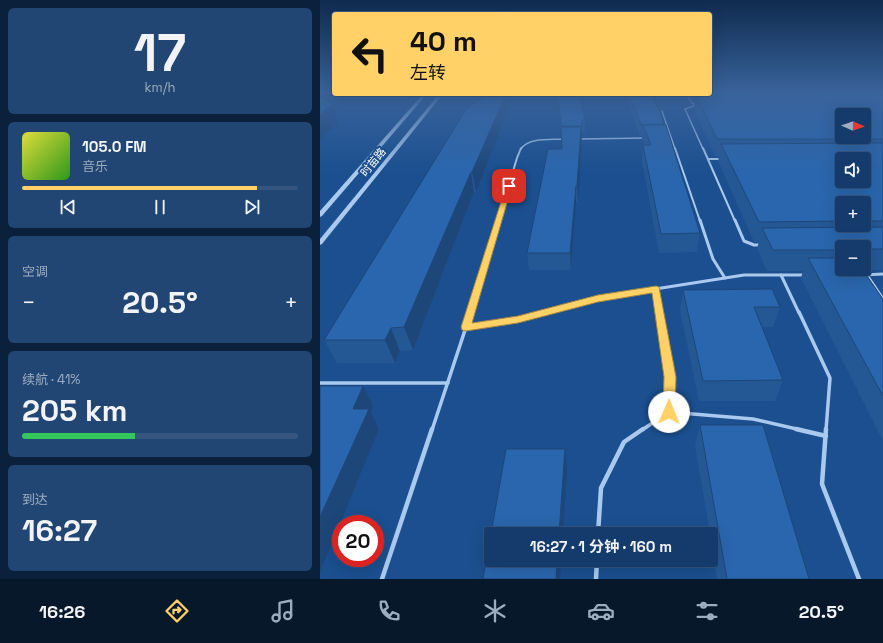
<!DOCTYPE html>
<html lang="zh">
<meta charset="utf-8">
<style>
body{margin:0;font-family:"Space Grotesk","Noto Sans SC",sans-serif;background:#214673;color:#f1f3f6;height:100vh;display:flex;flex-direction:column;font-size:15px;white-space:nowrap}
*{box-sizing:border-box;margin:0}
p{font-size:13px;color:#9dadc1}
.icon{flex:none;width:22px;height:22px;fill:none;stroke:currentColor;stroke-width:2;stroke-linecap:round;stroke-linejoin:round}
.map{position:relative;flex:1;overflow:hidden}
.panel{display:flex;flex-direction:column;gap:8px;padding:8px;background:#0b203b;width:320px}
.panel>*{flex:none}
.hud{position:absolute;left:12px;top:12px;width:380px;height:84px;border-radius:4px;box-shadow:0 4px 16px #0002,0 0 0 1px #33557e;background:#ffd166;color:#111;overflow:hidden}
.needle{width:26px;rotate:92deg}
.buttons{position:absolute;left:515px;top:108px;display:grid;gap:8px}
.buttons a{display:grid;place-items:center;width:36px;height:36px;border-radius:4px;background:#143b6b;box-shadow:0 4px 16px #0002,0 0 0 1px #33557e;font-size:20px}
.speed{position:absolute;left:12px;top:515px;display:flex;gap:8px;font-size:20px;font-weight:700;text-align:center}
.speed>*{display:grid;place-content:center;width:52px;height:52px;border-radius:50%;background:#143b6b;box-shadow:0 4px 16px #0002,0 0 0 1px #33557e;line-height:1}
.speed .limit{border:6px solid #d22;background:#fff;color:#111}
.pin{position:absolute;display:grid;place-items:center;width:34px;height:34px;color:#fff;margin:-17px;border-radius:8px;box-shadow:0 2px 6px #0006}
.me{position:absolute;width:44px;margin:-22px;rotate:1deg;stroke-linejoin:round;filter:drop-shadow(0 0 3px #0008)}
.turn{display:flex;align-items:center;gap:14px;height:84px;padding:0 12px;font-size:18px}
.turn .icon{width:52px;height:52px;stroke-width:2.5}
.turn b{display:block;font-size:28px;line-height:34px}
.big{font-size:30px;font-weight:700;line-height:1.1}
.panel .tile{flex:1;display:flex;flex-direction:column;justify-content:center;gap:6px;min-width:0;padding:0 14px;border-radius:6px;background:#214673}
.panel .dial{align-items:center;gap:0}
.dial b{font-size:52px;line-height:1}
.song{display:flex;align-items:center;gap:12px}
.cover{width:48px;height:48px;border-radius:6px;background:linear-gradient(135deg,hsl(60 70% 55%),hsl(110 70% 35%))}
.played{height:4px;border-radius:2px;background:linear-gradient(90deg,#ffd166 85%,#33557e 85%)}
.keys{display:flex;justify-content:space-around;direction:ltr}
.heat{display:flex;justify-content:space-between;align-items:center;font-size:22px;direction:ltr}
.charge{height:6px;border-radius:3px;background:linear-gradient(90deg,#34c759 41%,#33557e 0)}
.trip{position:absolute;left:164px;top:527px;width:234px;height:40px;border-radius:4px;background:#143b6b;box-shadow:0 4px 16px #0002,0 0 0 1px #33557e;font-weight:700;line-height:40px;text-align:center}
.dock{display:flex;height:64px;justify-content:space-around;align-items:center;background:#08182b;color:#9dadc1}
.dock .icon{width:28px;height:28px}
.dock .selected{color:#ffd166}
.dock b{font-size:18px;color:#f1f3f6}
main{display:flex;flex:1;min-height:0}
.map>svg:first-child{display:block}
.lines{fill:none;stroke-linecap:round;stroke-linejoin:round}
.service-far4{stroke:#a9c9ee;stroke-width:1.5}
.service-far3{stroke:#a9c9ee;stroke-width:2}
.service-far2{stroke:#a9c9ee;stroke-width:3}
.service-far1{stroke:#a9c9ee;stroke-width:3.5}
.service{stroke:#a9c9ee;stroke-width:4.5}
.tertiary{fill:#a9c9ee;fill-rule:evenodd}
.wall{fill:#245895;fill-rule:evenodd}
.shaded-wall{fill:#1d4779}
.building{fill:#2a66ad;stroke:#1d4779;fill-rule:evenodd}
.route{fill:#ffd166;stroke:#a68842}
.labels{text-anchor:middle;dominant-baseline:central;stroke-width:4;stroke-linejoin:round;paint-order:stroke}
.far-street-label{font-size:11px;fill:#fff;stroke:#1b4f8f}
</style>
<main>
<section class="panel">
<div class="tile dial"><b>17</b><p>km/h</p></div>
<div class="tile">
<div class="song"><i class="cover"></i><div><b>105.0 FM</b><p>音乐</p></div></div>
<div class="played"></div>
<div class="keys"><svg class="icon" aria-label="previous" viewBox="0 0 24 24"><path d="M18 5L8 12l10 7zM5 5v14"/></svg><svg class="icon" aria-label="pause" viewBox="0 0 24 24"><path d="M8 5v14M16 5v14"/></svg><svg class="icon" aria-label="next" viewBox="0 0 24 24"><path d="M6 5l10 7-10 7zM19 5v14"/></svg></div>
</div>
<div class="tile"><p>空调</p>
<div class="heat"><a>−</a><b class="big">20.5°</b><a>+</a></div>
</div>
<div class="tile"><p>续航 · 41%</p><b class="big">205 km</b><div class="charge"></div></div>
<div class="tile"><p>到达</p><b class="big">16:27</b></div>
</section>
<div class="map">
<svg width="563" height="579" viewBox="0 0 563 579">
<rect width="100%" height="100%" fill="#1b4f8f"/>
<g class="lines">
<g class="service-far4">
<path d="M366,94L372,103L376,105"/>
<path d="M377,105L365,109L383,149"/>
<path d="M342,111L355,149"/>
<path d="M258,139L326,138"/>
<path d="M201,149C208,137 231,140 244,139"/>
</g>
<g class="service-far3">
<path d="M355,148L380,221"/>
<path d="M383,148L415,221"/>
<path d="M389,159H401"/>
<path d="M178,221L197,158L201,148"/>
</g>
<g class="service-far2">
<path d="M380,220L393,259L405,278"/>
<path d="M415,220L424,241L434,245H441"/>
<path d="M461,275L479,313"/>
<path d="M543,275L563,274"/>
<path d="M547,275L563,299"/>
<path d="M336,289L340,313"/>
<path d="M151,313L179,220"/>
<path d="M221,313L278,298L424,275H485"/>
</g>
<g class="service-far1">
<path d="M340,312L350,377L349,412"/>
<path d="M479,312L510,378L506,430"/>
<path d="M145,327L198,319L225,312"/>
<path d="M0,383H128"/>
<path d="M112,430L151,312"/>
<path d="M322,430L349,412L433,419L481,430"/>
</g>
<g class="service">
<path d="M476,429L506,436"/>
<path d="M506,429L502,484L539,579"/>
<path d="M278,534L281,488L304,442L323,429"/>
<path d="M62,579L112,429"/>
<path d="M276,579L277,560"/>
</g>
<g class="tertiary">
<path d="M103,94H107L2,216L0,217V211Z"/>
<path d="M119,94H123L2,244L0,245V239Z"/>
</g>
</g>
<g class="wall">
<path d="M563,93V270H543L563,299V441L481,278L483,271H447L437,248L439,242H434L398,161L399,156H395L374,109L376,94ZM522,203H544V225H522ZM522,247H544V269H522Z"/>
<path d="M170,94H190L191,103L156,192H154L93,350L80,351L75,363H17L4,340Z"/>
<path d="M308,94L380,233L377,252L339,253L322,161L323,145H324L322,140V136H320L308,103Z"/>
<path d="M238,95L265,120V131H262L261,136L258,202H256L251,270H209L207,253L242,149Z"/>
<path d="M363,290L460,307L453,327H442L463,380L455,401H379L360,310Z"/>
<path d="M380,425L489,579H397L391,542V534H390L375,445Z"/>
</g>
<g class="shaded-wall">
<path d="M186,94H190L191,103L156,192L152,172Z"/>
<path d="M12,105L18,123L0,139V115Z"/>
<path d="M261,127L262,141L258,202L257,186Z"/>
<path d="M151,172L154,192L93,350L84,327Z"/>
<path d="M256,186V202L251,270L250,253Z"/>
<path d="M71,328L80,351L75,363L65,340Z"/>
<path d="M43,386L53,406L51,413L59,429L0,572V517L33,409Z"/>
<path d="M245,449L247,469L243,534H239Z"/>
<path d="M237,560H241L240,579H236Z"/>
</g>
<g class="building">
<path d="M563,93V139H397L376,94ZM522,115H544V137H522Z"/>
<path d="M170,94H186L152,172H151L84,327L71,328L65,340H4L147,108Z"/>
<path d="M260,94L265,120H262V126H241L238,95Z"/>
<path d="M309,94H330L341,114L344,125H321Z"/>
<path d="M0,97L12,105L0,115Z"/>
<path d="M323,125H346L380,233L341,234L323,145H331Z"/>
<path d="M241,127H261L257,186H256L250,253H207L228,149H242Z"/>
<path d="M563,143V221H544V203H522V221L439,222L401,144ZM522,159H544V181H522Z"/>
<path d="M563,227V249H544V247H522V250H453L442,228Z"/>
<path d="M488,258H522V269H542L563,299V396Z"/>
<path d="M452,289L460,307H434L463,380L383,381L363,290Z"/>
<path d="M0,386H43L33,409H49L0,517Z"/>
<path d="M380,425H443L489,579H407Z"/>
<path d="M186,449H245L239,534H171V560H237L236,579H163Z"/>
</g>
<linearGradient id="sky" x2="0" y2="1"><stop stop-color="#0f2b4f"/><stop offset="0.53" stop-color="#39639b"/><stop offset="1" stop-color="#39639b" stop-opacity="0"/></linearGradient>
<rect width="563" height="174" fill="url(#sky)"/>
<path class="route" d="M189,184L192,186L152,323L198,316L278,295L336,286L339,287L356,377L355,412L353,416L349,417L345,416L343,412L344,377L332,293L278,302L198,323L146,331L142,330L141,327L186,186Z"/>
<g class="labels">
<g class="far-street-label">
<text transform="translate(53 162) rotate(-51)">时苗路</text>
</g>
</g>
</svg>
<div class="buttons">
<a><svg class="needle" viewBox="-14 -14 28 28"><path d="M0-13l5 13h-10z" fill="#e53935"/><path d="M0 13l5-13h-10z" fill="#9dadc1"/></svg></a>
<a><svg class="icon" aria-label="sound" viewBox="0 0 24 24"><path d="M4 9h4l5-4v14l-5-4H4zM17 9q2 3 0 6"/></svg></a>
<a>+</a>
<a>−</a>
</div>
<div class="speed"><div class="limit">20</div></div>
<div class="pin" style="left:189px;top:186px;background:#d93025"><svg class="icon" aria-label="arrive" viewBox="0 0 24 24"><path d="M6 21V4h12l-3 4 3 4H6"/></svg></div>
<svg class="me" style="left:349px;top:412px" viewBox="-20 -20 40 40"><circle r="19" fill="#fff"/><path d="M0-13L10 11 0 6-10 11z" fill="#ffd166"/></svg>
<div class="trip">16:27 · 1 分钟 · 160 m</div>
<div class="hud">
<div class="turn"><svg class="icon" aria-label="left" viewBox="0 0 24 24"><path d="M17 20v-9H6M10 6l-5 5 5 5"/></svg><div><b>40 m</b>左转</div></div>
</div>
</div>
</main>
<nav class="dock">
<b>16:26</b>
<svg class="icon selected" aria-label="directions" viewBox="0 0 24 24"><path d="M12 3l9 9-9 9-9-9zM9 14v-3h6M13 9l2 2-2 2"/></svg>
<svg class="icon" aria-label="music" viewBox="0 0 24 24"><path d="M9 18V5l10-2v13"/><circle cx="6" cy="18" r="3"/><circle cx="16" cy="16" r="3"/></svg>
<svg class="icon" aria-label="phone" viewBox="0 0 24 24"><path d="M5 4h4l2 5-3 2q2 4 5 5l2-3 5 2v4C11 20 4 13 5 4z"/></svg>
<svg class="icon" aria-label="climate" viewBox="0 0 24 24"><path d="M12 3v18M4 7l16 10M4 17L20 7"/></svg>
<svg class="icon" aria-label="car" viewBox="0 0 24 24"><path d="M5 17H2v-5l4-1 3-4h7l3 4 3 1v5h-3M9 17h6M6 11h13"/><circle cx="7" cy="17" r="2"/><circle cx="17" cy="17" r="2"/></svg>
<svg class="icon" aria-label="filters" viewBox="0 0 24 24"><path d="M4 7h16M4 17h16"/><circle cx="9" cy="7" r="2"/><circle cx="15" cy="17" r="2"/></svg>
<b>20.5°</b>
</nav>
